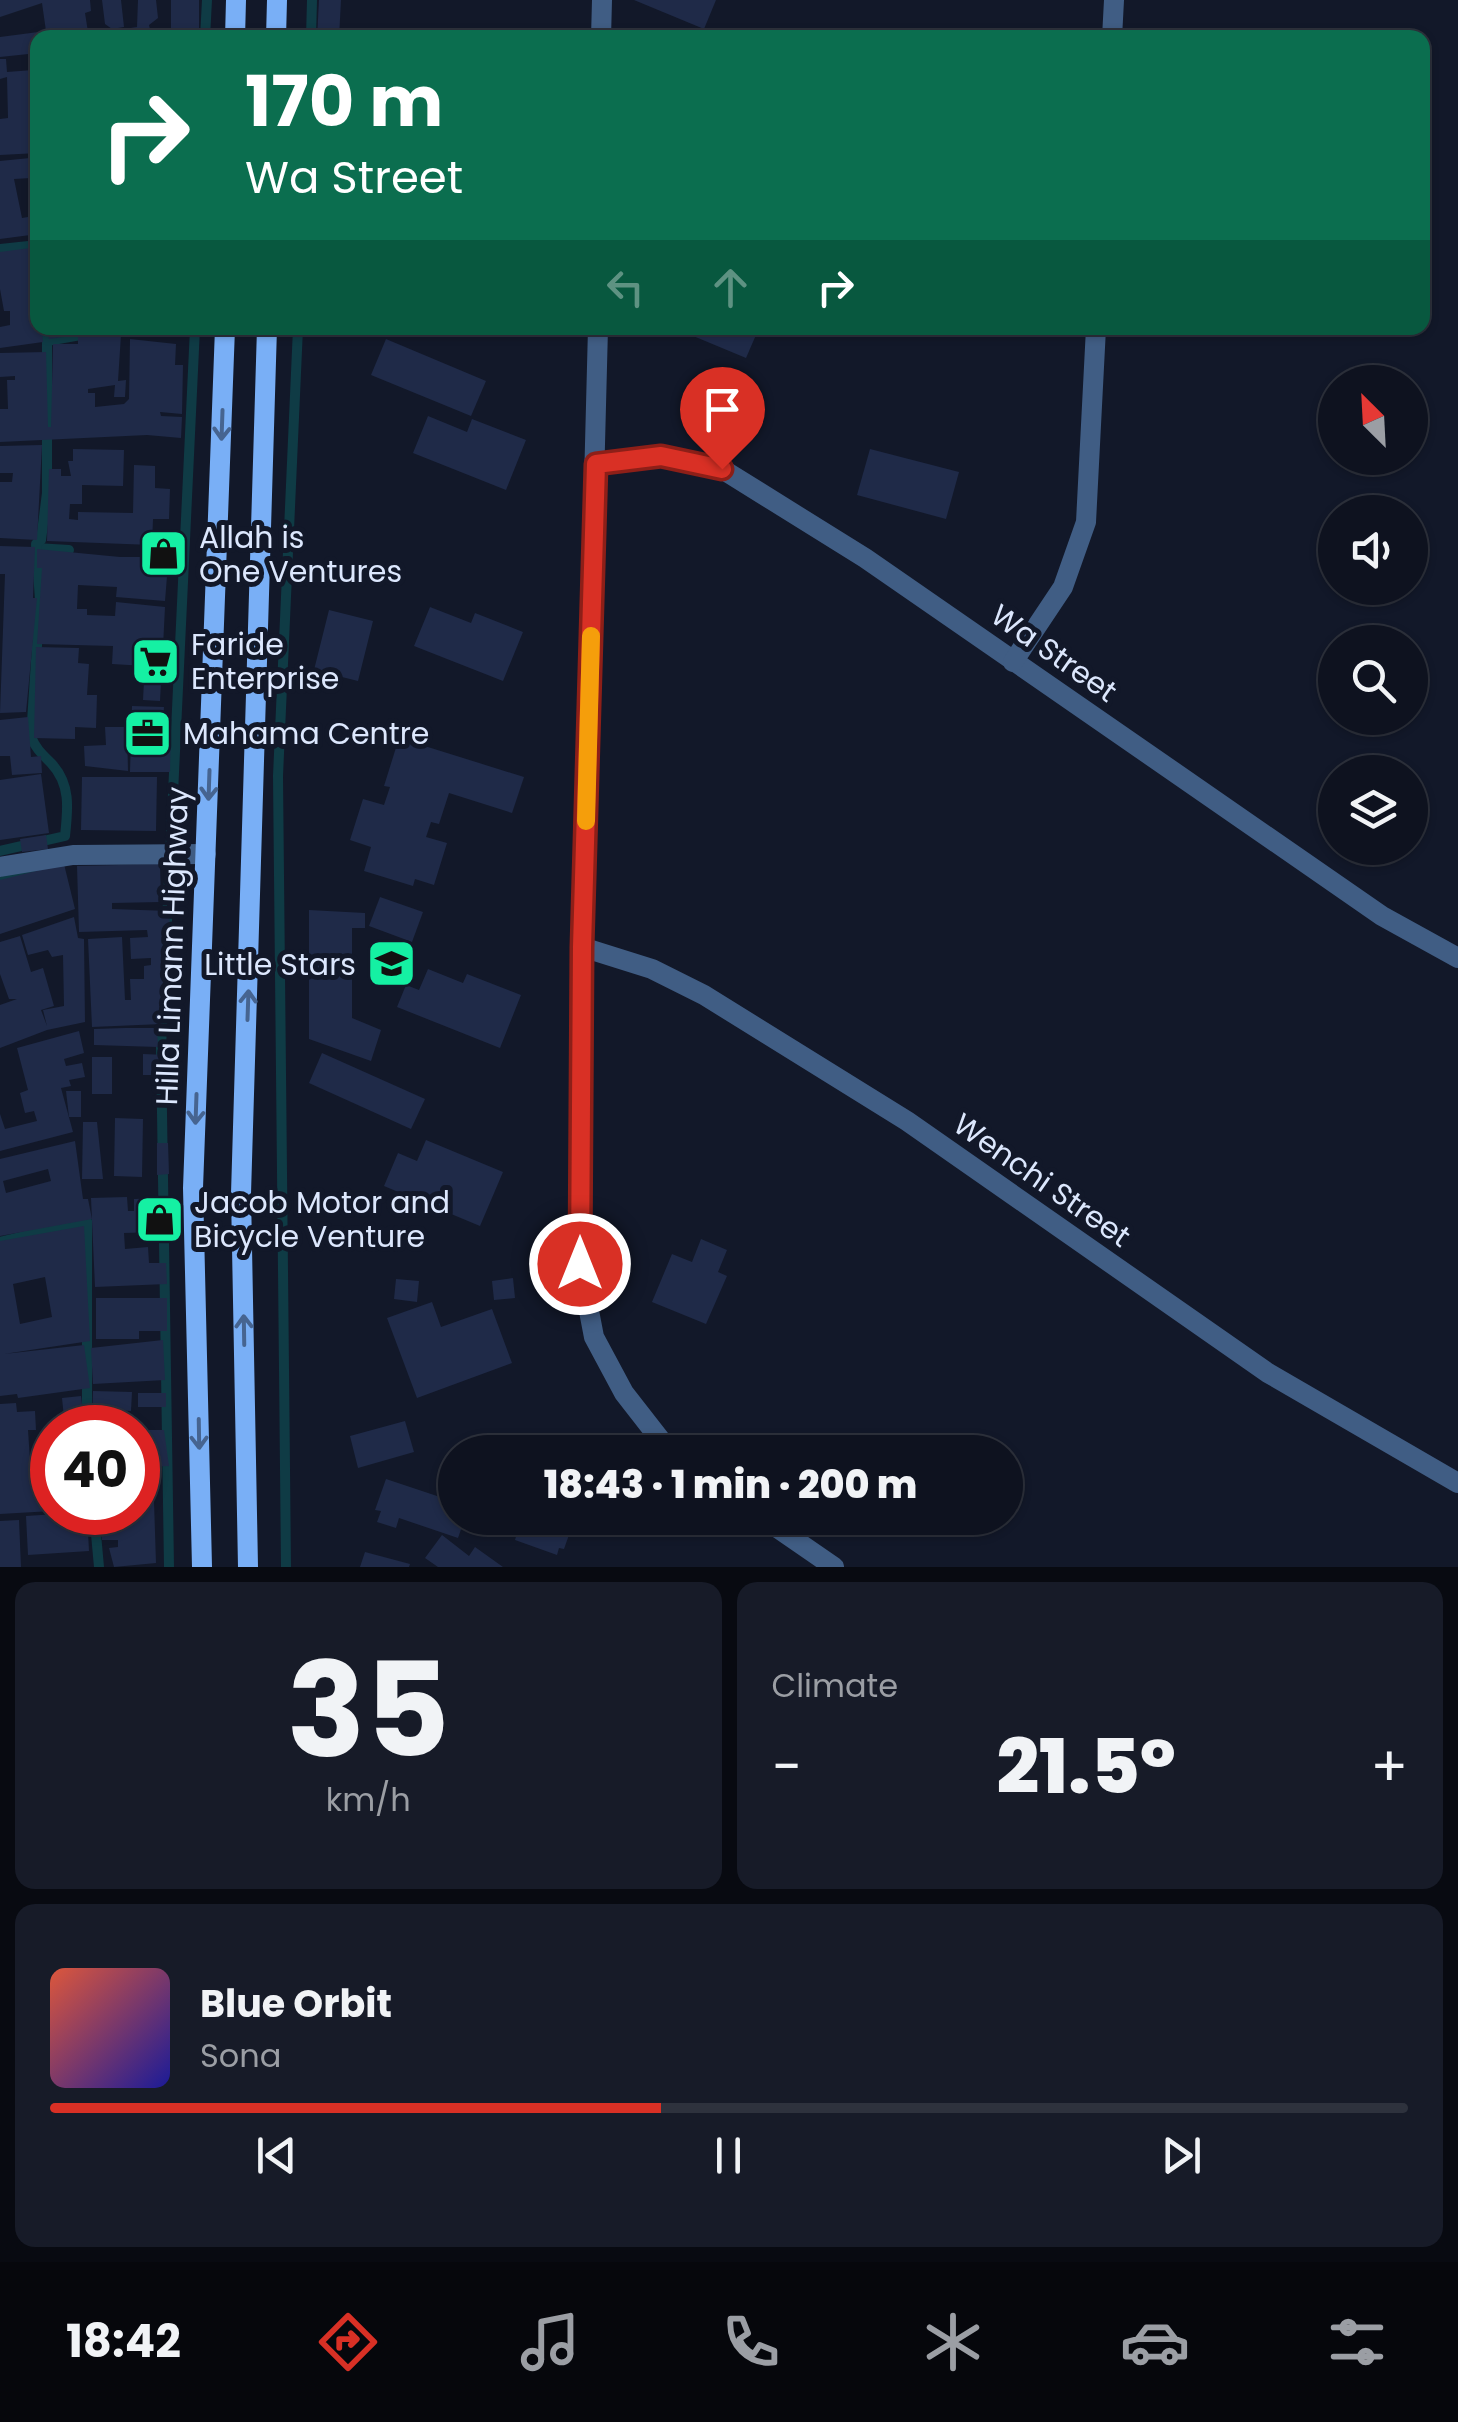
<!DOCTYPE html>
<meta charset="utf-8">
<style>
body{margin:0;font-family:Poppins,sans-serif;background:#171b28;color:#f1f3f6;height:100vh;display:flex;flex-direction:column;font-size:38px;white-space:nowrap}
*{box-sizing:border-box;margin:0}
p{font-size:32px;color:#9b9ea4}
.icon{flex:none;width:55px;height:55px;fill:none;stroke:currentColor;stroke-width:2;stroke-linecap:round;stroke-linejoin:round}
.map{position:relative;height:1567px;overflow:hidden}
.details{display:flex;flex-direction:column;gap:15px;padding:15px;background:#080a11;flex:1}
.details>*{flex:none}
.guide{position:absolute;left:30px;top:30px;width:1400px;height:305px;border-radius:20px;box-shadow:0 2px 8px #0004,0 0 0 2px #2e323d;background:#0b6e4f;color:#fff;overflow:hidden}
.needle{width:65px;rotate:336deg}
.controls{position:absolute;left:1318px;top:365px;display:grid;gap:20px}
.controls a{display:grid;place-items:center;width:110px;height:110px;border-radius:50%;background:#0e121f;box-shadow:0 2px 8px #0004,0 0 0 2px #2e323d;font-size:50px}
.speed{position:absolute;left:30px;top:1405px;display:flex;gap:20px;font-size:50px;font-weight:700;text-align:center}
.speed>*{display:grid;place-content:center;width:130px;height:130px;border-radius:50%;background:#0e121f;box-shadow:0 2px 8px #0004,0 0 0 2px #2e323d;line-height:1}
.speed .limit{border:15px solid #d22;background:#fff;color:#111}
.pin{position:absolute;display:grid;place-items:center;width:85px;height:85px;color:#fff;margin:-102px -42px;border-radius:50% 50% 50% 0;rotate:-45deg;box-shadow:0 0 10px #0007}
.pin .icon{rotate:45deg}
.me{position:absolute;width:110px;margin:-55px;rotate:0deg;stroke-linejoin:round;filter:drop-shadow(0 0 8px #0008)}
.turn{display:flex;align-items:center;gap:35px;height:210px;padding:0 50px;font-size:45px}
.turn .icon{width:130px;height:130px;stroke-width:2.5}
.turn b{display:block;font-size:70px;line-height:85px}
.lanes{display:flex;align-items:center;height:95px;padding:0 50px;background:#0003;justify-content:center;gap:50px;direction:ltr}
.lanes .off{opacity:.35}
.big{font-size:75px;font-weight:800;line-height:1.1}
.details .card{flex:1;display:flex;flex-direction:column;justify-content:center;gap:15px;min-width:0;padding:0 35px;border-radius:20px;background:#171b28}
.details .dial{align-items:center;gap:0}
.dial b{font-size:130px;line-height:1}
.song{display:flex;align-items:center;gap:30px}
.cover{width:120px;height:120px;border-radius:15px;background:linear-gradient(135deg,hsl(10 70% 55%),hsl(240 70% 35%))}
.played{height:10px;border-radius:5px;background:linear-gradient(90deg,#d93025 45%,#2e323d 45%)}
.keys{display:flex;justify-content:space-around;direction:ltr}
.heat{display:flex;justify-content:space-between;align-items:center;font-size:55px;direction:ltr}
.details .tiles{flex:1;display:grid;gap:15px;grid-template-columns:1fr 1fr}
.card:last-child{grid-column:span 2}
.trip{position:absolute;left:438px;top:1435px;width:585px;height:100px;border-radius:50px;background:#0e121f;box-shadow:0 2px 8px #0004,0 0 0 2px #2e323d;font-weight:800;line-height:100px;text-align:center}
.tab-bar{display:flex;height:160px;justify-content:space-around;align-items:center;background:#06070c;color:#9b9ea4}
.tab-bar .icon{width:70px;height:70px}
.tab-bar .current{color:#d93025}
.tab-bar b{font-size:45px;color:#f1f3f6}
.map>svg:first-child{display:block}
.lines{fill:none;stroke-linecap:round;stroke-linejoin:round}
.stream{stroke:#0f3b45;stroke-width:10}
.building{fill:#1f2a48;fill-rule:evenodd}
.minor{stroke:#405d84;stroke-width:20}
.tertiary{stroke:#405d84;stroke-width:20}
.secondary{stroke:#79aff6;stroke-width:20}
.oneway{stroke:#466490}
.route-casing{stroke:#8d1f18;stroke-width:25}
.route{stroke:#d93025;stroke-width:18}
.slow{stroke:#f59e0b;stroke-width:18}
.labels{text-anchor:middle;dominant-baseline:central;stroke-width:10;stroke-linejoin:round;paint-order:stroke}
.poi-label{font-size:30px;fill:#dce7fd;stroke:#121829;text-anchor:start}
.street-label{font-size:30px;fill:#dce7fd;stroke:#121829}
</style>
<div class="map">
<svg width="1458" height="1567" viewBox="0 0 1458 1567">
<rect width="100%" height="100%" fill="#121829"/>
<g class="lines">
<g class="stream">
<path d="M205,38L207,0"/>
<path d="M311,38L312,0"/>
<path d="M0,249L38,245"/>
<path d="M47,341L92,333"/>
<path d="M36,548L69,550"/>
<path d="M0,851L65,836C68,809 71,784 51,763C42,754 36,749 31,737L40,600L36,544L41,540L47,493V328"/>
<path d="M0,882L37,870"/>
<path d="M0,1242L87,1221V1428"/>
<path d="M94,1512L99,1567"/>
<path d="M169,1567L161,1048L195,328"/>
<path d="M286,1567L278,776L298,328"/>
</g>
</g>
<g class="building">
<path d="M0,0H90L91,11L85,13L88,32H81V38H38V53L0,57V37L46,31L42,3L0,17Z"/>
<path d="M102,0H121L124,27L112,29L105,24Z"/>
<path d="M138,0H156L158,18L149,25L152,38H118L117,30L137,27Z"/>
<rect x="171" y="0" width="28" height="37"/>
<path d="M319,0H341L339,38H317Z"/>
<path d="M634,0H716L704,29Z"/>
<path d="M0,59H6L7,72L33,70L38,74V153L0,155V119L8,118L7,77L0,79Z"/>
<path d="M30,158L31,178L14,179L22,218L28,217L30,226L31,209L38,208V234L0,239V161Z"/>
<path d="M38,247V328H42L43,342L0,348V327L10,325V311H4L0,289V252Z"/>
<path d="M48,328H114V330L49,339Z"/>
<path d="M674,328H759L746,358Z"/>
<path d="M121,335L118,381L126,380L125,397H114L115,385L88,389V393H95V407L124,404L129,399L130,339L176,344L175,365H183L182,414L160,412L161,416L182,417L181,438L147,435L0,442V409H8L7,380H15V376L0,377V353L46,352L48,427H51L53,344H78V336Z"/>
<path d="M386,339L486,381L471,416L371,375Z"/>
<path d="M428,416L467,432L472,419L526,440L506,490L413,453Z"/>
<path d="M42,445L37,540L0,538V482H12L13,473H0V446Z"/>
<path d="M73,449L124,450L123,486L82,485V504H70L69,519L78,520V512L133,513L134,465L155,466V488L170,489L169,519H153L152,545L47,541L49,469H61V476H71L68,461H73Z"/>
<path d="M870,449L959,472L946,519L857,495Z"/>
<path d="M0,546L35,547L33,598H37L26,712L0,713L5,574H0Z"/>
<path d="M37,549L120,557H159L160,551L169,552L165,601L116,597L117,587L78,585L77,609H87V615L115,616L116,602L165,607L162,667L112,664L113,646L37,644L42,568H37Z"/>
<path d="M430,607L471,623L475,613L523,632L503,681L414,646Z"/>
<path d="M329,610L373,621L358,681L314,670Z"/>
<path d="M36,647L79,648L78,663L89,664L87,695H97L96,728L75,727V739L34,738Z"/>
<path d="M144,681L161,682L160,701L143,700Z"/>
<path d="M132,706L164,707L163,721H171L170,772H130Z"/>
<path d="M28,717L31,757L41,756L42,773L12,775L10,756H0V720Z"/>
<path d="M105,727H127L128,771L85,766L84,746L106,745Z"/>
<path d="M399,738L524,777L512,813L449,793L439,824L431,822L426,837L447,843L434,885L415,879L413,886L364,871L371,847L350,840L363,799L384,805L390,787L384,786Z"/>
<path d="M41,774L49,833L0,840V780Z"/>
<path d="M82,777H157L156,831L81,830Z"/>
<path d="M46,835L48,849L22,852L20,839Z"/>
<path d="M64,864L75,909L0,934V880Z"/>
<path d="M160,864L161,902L112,903V909L169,911L170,930H162L166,1002L161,1003L162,1024L92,1027L88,939L122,937L125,1000H131L130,979H144V966L151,965V958L131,959L130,938L148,937L147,930L79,932L77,866Z"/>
<path d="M380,897L423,912L412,942L369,926Z"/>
<path d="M309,910L365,913V928H352V1018L381,1030L371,1061L309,1039Z"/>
<path d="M74,917L78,938L84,939L85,1022L47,1030L0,1048V1005L17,999H9L0,974V942L20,936L31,972L43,968L54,1006L41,1010L47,1026L43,1010L64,1006L63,955L52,957L48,950L28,955L22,935Z"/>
<path d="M428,969L463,983L467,974L521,995L500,1048L397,1007L406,985L419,990Z"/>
<path d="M125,1028H157L158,1047L94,1045V1029Z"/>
<path d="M79,1031L84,1053L64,1059L66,1066L82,1063L85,1077L69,1080L71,1086L61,1088L73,1132L0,1151V1114L5,1129L37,1121L34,1111L25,1113L20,1093L28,1090L17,1048Z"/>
<path d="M322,1053L425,1099L411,1129L309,1083Z"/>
<path d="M143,1054L167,1055V1066H157V1075H143Z"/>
<rect x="92" y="1057" width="20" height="37"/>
<path d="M66,1091H81V1117H69Z"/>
<path d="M115,1118L143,1119L142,1177L114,1176Z"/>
<path d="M83,1122H97L103,1179H82Z"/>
<path d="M426,1140L503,1172L480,1226L384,1186L398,1153L417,1161Z"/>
<path d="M75,1141L83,1199H88L92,1219L0,1236V1159ZM48,1169L51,1181L6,1193L3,1181Z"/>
<path d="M157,1143H168L169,1174L157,1175Z"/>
<path d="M127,1197L128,1211H134V1199L164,1198L165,1227L156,1228L157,1232L124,1233L125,1249L148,1247L149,1263H166L167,1284L95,1287L91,1198Z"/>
<path d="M84,1226L90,1341L4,1354L84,1345L90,1388L18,1398L17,1394L0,1396V1241ZM45,1277L52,1317L20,1324L13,1284Z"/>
<path d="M701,1239L727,1250L718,1272L727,1276L706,1324L652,1302L672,1254L692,1262Z"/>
<path d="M513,1278L515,1298L494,1300L492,1281Z"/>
<path d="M396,1279L419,1281L417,1302L394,1299Z"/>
<path d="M96,1298H167V1331H139V1339H96Z"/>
<path d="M432,1302L441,1327L492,1309L512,1363L417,1398L387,1318Z"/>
<path d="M163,1340L165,1380L93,1384L91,1348Z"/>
<path d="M93,1391L132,1392L131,1411L115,1410V1422H92Z"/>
<rect x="138" y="1393" width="28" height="14"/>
<path d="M81,1396L85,1428H65L62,1398Z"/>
<path d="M16,1403L17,1412L35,1411L36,1430H28L31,1475L52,1473V1511L0,1514V1404Z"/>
<path d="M405,1421L414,1452L358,1468L350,1436Z"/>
<path d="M144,1430H164L169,1466L150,1467Z"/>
<path d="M153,1470L156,1563L114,1567L109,1548L118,1547V1540H102L101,1512H138V1471Z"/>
<path d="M386,1479L455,1502V1518H465L458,1538L399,1518L396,1528L377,1522L381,1511L375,1510Z"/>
<path d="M87,1512L89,1551L28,1555L26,1516Z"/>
<path d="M487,1518H575L564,1549L559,1548L557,1555L515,1540L517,1533L486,1521Z"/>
<path d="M19,1520L21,1567H0V1521Z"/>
<path d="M442,1535L469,1556L475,1547L503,1567H438L425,1558Z"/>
<path d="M365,1552L410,1564L409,1567H360Z"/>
</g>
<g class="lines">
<g class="minor">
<path d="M1112,38L1114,0"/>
<path d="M596,463L661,456L722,469L865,558L1382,916L1458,958"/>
<path d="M1013,662L1063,587L1086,522L1096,328"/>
<path d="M0,867L73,855L206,854"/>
<path d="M582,947L652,969L704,995L907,1121L1268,1373L1458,1483"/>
</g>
<g class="tertiary">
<path d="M601,38L602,0"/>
<path d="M598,328L582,947L580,1264L594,1337L624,1393L670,1452"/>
<path d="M763,1518L834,1567"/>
</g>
<g class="secondary">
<path d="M235,38L236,0"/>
<path d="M276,38L277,0"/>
<path d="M202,1567L193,1188L225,328"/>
<path d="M248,1567L241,1194L267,328"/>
</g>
</g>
<defs><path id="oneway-shaft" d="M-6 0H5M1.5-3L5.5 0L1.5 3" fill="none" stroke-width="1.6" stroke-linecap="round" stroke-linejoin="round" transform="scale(2.5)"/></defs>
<g class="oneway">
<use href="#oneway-shaft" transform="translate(222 425) rotate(92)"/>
<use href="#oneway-shaft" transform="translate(209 785) rotate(92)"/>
<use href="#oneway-shaft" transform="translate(248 1005) rotate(-88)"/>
<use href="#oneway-shaft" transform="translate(196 1109) rotate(92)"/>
<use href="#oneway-shaft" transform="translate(244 1330) rotate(-91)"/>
<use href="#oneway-shaft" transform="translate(199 1434) rotate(89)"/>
</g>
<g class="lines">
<defs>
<path id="route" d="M580,1264L582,947L596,464L661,456L722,469"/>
</defs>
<use href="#route" class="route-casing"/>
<use href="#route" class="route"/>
<path class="slow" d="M586,821L591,636"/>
</g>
<defs>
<symbol id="shop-square" viewBox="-11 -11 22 22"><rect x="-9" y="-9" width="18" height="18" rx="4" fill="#15f0a3" stroke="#121829"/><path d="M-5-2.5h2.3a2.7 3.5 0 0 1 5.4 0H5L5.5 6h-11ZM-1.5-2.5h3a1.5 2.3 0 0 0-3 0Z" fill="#111"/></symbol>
<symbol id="supermarket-square" viewBox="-11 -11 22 22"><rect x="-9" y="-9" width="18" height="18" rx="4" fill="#15f0a3" stroke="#121829"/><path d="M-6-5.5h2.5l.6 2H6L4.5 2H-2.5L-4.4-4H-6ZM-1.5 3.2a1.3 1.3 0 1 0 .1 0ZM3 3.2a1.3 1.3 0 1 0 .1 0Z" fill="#111"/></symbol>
<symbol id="office-square" viewBox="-11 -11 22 22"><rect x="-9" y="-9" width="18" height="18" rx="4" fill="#15f0a3" stroke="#121829"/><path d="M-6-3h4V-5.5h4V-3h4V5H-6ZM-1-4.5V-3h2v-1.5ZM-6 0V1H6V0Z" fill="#111"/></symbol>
<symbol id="school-square" viewBox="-11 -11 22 22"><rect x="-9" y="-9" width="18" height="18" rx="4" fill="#15f0a3" stroke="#121829"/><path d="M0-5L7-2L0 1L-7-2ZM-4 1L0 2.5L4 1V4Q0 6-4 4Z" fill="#111"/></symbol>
</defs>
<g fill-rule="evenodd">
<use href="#shop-square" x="136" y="526" width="55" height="55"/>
<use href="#supermarket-square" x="128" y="634" width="55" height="55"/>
<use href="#office-square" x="120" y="706" width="55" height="55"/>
<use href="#school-square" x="364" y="936" width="55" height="55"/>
<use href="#shop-square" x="132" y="1192" width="55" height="55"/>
</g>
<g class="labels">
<g class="poi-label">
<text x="199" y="537">Allah is<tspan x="199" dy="34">One Ventures</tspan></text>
<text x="191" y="644">Faride<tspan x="191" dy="34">Enterprise</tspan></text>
<text x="183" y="733">Mahama Centre</text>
<text x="356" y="964" text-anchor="end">Little Stars</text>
<text x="194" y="1202">Jacob Motor and<tspan x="194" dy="34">Bicycle Venture</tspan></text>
</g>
<g class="street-label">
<text transform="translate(1054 653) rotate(35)">Wa Street</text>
<text transform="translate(172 946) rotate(-88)">Hilla Limann Highway</text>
<text transform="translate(1042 1180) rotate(35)">Wenchi Street</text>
</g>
</g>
</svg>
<div class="controls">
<a><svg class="needle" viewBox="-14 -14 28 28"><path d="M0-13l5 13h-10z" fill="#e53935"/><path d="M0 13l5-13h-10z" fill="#9b9ea4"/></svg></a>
<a><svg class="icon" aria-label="sound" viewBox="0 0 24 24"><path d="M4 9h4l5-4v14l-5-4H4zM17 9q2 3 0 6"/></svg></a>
<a><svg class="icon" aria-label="search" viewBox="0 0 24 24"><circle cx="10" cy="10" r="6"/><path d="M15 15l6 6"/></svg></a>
<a><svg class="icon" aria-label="layers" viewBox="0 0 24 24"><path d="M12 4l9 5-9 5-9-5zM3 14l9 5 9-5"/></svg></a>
</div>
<div class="speed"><div class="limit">40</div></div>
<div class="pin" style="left:722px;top:469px;background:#d93025"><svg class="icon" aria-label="arrive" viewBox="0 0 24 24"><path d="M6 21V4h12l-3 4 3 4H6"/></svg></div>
<svg class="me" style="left:580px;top:1264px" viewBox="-20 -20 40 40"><circle r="17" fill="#d93025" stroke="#fff" stroke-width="3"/><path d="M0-11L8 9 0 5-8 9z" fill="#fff"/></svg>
<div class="trip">18:43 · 1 min · 200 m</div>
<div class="guide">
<div class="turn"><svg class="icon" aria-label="right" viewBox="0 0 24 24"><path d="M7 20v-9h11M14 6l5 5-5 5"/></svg><div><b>170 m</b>Wa Street</div></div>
<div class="lanes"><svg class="icon off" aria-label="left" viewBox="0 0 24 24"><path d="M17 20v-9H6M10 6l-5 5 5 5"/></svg><svg class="icon off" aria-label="ahead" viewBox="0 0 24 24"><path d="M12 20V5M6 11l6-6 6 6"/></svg><svg class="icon" aria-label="right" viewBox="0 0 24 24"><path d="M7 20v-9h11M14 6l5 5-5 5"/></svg></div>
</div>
</div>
<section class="details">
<div class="tiles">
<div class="card dial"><b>35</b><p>km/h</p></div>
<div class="card"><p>Climate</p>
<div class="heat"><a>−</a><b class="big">21.5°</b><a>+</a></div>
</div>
<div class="card">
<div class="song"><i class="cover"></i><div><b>Blue Orbit</b><p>Sona</p></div></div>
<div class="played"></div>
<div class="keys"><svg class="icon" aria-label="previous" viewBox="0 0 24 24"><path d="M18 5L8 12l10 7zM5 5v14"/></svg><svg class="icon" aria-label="pause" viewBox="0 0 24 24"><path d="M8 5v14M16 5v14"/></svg><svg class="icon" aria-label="next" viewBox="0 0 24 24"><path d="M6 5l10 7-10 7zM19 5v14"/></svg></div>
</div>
</div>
</section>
<nav class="tab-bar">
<b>18:42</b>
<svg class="icon current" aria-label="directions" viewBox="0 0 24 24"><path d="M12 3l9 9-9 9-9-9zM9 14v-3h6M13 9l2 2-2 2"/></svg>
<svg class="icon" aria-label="music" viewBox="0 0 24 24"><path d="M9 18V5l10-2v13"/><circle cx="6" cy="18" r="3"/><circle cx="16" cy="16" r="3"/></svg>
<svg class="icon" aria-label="phone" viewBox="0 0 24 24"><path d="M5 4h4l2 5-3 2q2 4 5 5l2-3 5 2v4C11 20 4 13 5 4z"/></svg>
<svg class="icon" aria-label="climate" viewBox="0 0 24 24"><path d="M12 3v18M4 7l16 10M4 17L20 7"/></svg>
<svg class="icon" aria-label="car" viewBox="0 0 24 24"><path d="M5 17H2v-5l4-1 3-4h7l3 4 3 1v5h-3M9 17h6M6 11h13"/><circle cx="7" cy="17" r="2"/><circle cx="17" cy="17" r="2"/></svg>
<svg class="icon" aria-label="filters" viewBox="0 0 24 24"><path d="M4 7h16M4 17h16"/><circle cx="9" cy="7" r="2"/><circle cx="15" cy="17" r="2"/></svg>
</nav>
